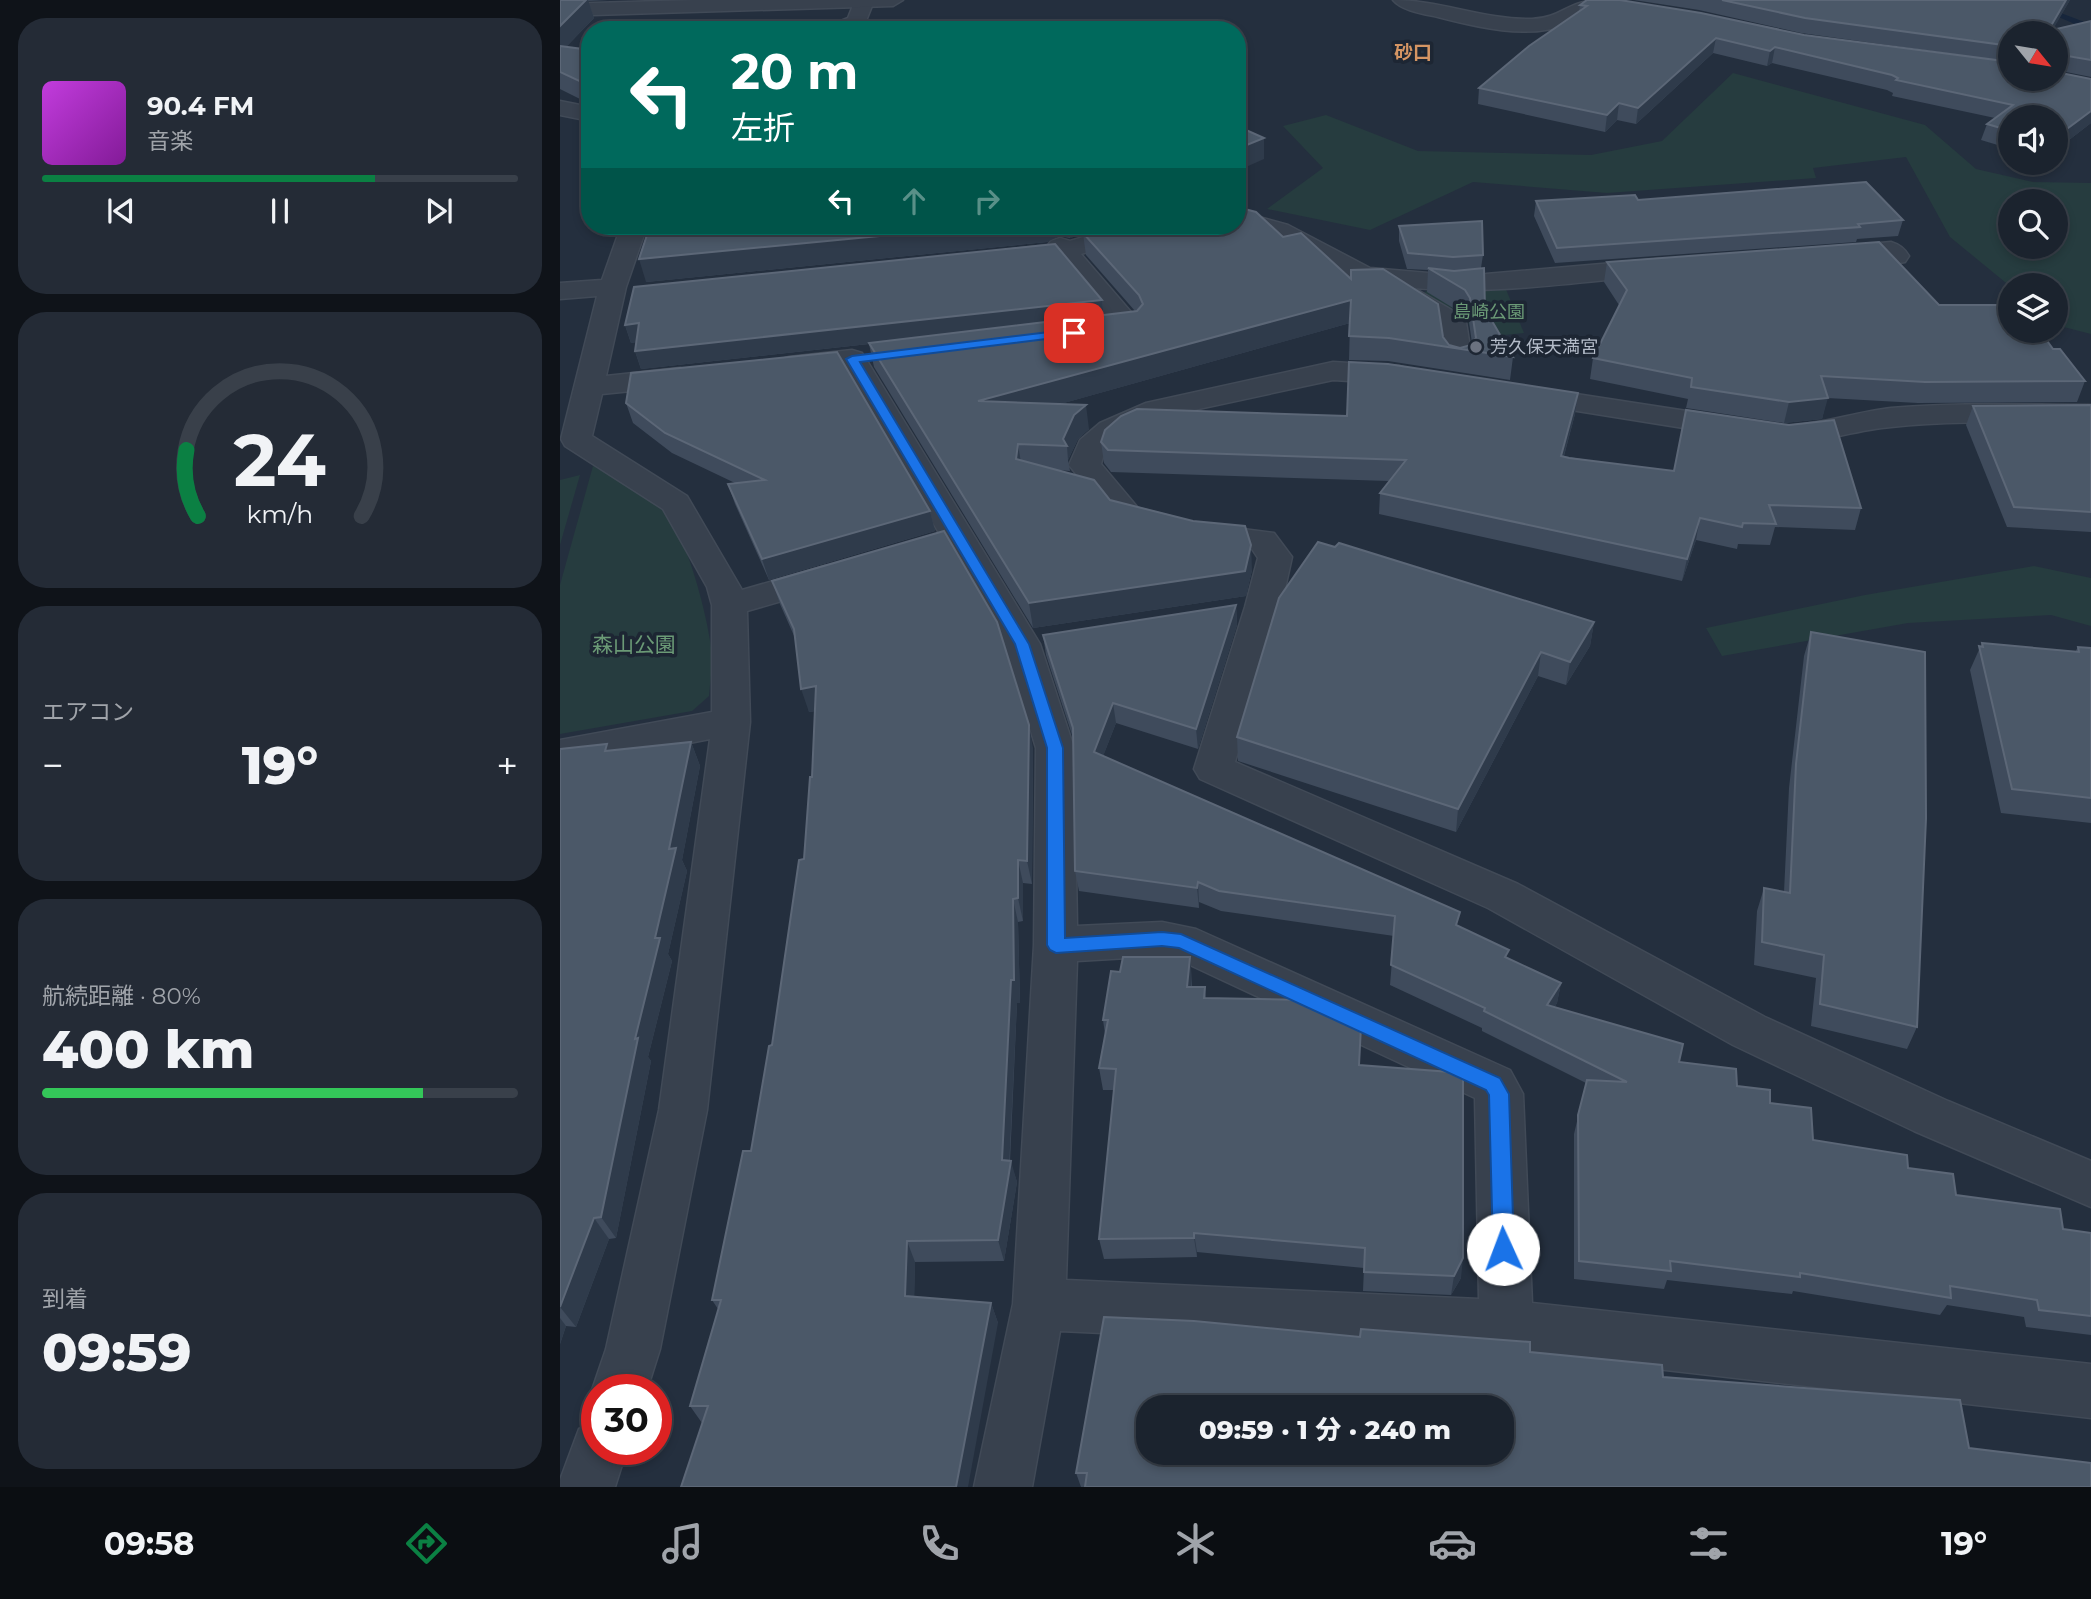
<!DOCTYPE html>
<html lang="ja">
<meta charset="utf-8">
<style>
body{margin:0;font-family:Montserrat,"Noto Sans JP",sans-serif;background:#242b36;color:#f1f3f6;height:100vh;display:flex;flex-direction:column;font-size:26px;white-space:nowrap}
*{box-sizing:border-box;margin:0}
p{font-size:23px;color:#a0a4aa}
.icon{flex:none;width:38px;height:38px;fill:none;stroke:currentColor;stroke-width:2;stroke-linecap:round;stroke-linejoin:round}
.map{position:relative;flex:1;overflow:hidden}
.sheet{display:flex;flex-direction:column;gap:18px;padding:18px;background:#0f1319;width:560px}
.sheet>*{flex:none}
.guide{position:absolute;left:21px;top:21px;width:665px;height:214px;border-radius:28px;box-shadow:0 4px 10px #0003,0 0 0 2px #39404a;background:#00695c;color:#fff;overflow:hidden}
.needle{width:46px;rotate:120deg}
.fabs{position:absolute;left:1438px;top:21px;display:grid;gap:14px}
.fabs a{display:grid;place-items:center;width:70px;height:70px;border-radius:50%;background:#1b232e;box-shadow:0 4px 10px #0003,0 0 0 2px #39404a;font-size:35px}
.speed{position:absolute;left:21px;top:1374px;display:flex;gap:14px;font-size:35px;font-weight:700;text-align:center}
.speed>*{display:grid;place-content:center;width:91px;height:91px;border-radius:50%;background:#1b232e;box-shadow:0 4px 10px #0003,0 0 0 2px #39404a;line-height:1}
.speed .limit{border:10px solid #d22;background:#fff;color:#111}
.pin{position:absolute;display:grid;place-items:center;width:60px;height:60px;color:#fff;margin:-30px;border-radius:14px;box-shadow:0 4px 10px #0006}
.me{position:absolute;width:77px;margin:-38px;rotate:358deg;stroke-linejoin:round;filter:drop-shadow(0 0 5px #0008)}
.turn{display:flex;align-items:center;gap:24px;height:147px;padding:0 35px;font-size:32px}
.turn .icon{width:91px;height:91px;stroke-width:2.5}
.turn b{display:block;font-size:49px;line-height:60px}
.lanes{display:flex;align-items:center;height:66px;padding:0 35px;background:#0003;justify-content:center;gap:35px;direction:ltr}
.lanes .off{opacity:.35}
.big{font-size:52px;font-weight:800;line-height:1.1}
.sheet .tile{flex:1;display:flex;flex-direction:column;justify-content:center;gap:10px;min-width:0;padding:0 24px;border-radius:28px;background:#242b36}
.sheet .dial{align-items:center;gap:0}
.dial svg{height:182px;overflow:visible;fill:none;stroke:#39404a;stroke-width:7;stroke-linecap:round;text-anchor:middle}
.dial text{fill:#f1f3f6;stroke:none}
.song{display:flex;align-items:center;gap:21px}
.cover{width:84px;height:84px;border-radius:10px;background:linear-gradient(135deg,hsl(290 70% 55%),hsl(290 70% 35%))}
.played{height:7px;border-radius:4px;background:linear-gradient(90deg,#0b8043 70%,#39404a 70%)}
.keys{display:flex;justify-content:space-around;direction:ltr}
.heat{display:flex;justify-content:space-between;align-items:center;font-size:38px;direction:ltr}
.charge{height:10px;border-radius:5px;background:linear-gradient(90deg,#34c759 80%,#39404a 0)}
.trip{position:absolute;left:576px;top:1395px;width:378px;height:70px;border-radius:28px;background:#1b232e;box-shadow:0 4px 10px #0003,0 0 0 2px #39404a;font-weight:800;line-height:70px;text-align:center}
.tabs{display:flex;height:112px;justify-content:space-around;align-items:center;background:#0b0e12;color:#a0a4aa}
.tabs .icon{width:49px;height:49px}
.tabs .on{color:#0b8043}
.tabs b{font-size:32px;color:#f1f3f6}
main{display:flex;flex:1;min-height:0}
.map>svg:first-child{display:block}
.green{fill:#263c3f;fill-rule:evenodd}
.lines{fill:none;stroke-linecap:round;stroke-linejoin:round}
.stream{fill:#17263c;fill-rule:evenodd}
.minor-casing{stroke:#414a57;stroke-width:3}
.tertiary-casing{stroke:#414a57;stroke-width:3}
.minor{fill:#38414e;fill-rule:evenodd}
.tertiary{fill:#38414e;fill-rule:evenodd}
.wall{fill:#3f4b5c}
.shaded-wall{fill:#2f3b4b}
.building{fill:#4b5868;stroke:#5c6777;stroke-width:2;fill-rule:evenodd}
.route{fill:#1a73e8;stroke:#114b97;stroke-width:2}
.worship-dot{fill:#6b7280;stroke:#1d2633;stroke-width:2.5}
.labels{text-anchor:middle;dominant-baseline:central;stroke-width:7;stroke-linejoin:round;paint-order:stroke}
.far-park-label{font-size:18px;fill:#6b9a76;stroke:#1d2633}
.far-poi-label{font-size:18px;fill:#b4bcc9;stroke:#1d2633;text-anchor:start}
.far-neighbourhood-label{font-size:19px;font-weight:bold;fill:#d59563;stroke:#1d2633}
.park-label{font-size:21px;fill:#6b9a76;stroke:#1d2633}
</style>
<main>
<section class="sheet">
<div class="tile">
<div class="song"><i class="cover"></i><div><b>90.4 FM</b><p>音楽</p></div></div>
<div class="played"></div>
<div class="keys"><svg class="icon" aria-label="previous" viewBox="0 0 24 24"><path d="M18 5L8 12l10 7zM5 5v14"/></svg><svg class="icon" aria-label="pause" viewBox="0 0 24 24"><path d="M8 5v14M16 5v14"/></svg><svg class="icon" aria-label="next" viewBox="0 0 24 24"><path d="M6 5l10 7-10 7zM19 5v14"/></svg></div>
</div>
<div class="tile dial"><svg viewBox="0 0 100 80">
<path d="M14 69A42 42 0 1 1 86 69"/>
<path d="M14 69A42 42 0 0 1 9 40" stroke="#0b8043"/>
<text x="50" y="56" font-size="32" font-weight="700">24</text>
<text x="50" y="72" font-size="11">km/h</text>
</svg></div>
<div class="tile"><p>エアコン</p>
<div class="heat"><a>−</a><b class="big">19°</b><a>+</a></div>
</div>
<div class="tile"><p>航続距離 · 80%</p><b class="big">400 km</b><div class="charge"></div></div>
<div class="tile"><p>到着</p><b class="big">09:59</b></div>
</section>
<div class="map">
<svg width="1531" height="1487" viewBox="0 0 1531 1487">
<rect width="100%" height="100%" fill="#242f3e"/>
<g class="green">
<path d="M1173,73L1365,125L1416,169L1473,182L1531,183V334L1496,325V285L1451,287L1390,237L1346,157L1253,168L1256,178L1047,193L913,182L810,230L707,209L763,168L723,126L766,115L858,151L1031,155L1102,141ZM1451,201H1496V247H1451Z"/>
<path d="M945,287L964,333L914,338L907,319L864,293L869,289Z"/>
<path d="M33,466C56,479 88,491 105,512C128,538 148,618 152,653C153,667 150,682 149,696L132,711L0,734V585Z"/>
<path d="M20,475L0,545V480Z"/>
<path d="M1474,566L1531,578V626L1491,615L1348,623L1162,656L1146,628L1305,595Z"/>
</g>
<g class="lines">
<path class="stream" d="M1429,0C1466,0 1497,10 1531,25V31L1487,12Z"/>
<defs>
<g id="minor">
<path d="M295,0L314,1L304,26L295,30H266L269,26L288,18Z"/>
<path d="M833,0C880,0 924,20 972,19C1002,18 1008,0 1037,1C1002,49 925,29 878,17C865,14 842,11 833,0Z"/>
<path d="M0,101L30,107V121L0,115Z"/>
<path d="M677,211L728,225L810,268L892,275L926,274L1099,259L1108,261L1112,267L1108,273L1099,275C1018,282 935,295 854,288L902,316L906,322L912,360L908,366L898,369L888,366L884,360L879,326C861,316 830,304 823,285L795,281L710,235L673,226H677Z"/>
<path d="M61,226H87L66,287L46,376L120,368L130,371L135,377L130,383L120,386L42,394L32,436L127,496L182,590L265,566L277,569L282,577L277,585L187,611L190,722L147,1110L100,1349L87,1390H37V1402L32,1390L46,1349L99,1110L150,739L0,768V740L152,712V605L147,587L103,509L5,446L1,439L37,296L0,299V283L42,280Z"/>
<path d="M561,226H600L596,231L521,254L583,326L579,332C562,336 541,340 524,336L520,330L524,324L549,320L498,259L447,265L438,263L434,257L438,251L488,245L491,241L500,238L510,241Z"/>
<path d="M1331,242C1340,245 1344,248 1349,256L1345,262C1335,264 1333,261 1324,258C1311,254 1284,264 1266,260L1262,254L1266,248Z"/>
<path d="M292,350L302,353L306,359L480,644L514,748L517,926L602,922L636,929L950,1070L963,1094L972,1303L1531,1364V1418L946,1352L500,1331L472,1487H414L453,1304L474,945L476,748L444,644L283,369L229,375L219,372L215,366L219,360L229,357ZM602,956L615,958L915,1098L919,1299L506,1280L517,961Z"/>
<path d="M773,362L839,366L849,369L854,375L849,381L839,384L773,380L606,416L562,435L545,450L541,464L578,508L636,523L714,533L732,557L721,607L675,762L958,884L1205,1017L1388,1101L1531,1161V1207L1354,1131L1173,1045L928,908L640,779L634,769L685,607L698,558L692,549L636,543L554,522L509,465L520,440L540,423L586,403Z"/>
<path d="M964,386L1224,426C1260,425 1295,412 1331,408C1397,402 1464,405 1531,405V423C1464,423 1397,420 1331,427C1295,430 1260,443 1224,444L954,401L949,395L954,389Z"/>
<path d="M37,1422V1449H67L55,1487H0V1480L19,1429Z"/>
</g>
<path id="tertiary" d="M135,0H343L333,6L0,16V4Z"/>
</defs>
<use href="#minor" class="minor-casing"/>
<use href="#tertiary" class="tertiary-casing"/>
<use href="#minor" class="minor"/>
<use href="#tertiary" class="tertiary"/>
</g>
<g class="wall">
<path d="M0,0H48L28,1L34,18L6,47L30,50V104L0,89Z"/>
<path d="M1074,0H1510L1492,30L1531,21V77L1496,70L1451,33V62L1241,33L1139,10Z"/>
<path d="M1020,5L1244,35L1531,79V123L1496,150V117H1451V149L1421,140L1427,124L1435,118L1332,96L1333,93L1327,90L1212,63L1207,66L1153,53L1076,124L1057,120L1045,132L918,104L919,88L1019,11Z"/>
<path d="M1078,200L1343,220L1338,236L1297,239L1296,242L995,263L974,216L976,201Z"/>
<path d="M90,226H677L723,237L883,337L889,345L900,348L911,345L912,343L909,322L903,314L867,292L868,270L847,269L839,241V226L923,255L921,268L925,309L953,357L950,380L828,361L789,360L790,323L500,404L529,429L518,439L508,460L510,471L498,470L550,500L692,570L686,596L473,628L314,367L309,344L81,369L75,351L76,342L71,343L65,325L542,300L544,315L575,311L526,255L523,234L510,238L499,236L487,242L86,282Z"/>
<path d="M1047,262L1379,305L1451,331L1493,349L1525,381L1517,402L1358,403L1267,398L1262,419L1224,423L1126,408L1128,399L1030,379L1033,358L1059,305L1044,282Z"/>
<path d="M1018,393L1015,414L1004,456L1301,508L1295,530L1215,527L1210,545L1178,544L1177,549L1136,540L1122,581L819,514L820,493L829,481L551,472L544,463L541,442Z"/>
<path d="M66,403L370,511L375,531L209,580L175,504L168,484L175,483L112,453L73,423Z"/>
<path d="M1531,405V532L1447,527L1406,425L1413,406Z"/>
<path d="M212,581L473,748L472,884L463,883V921L458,922L460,1003H457L450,1161L457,1182L444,1261L355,1262L354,1297L431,1303L438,1323L142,1423L130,1406L158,1309L152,1300L191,1151L212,1045L244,859L252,777L255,711L249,712L235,638L220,604Z"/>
<path d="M676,605L677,625L638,749L556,723L543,756L899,926L948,958L1001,983L997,1003L994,1008L1177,1086L1210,1103L1253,1140L1348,1168L1396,1195L1503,1229L1531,1233V1335L1466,1327L1464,1317L1387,1305L1380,1315L1233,1291L1232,1294L1107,1280L1104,1289L1014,1279V1134L1026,1083L922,1031V1028L830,985L834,936L661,911L639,902V908L519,891L515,871L513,738L486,655L483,635Z"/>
<path d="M1034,622L1030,646L1006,685L978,676L896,832L678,761L677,737Z"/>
<path d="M1251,632L1357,1027L1347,1049L1251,1026L1256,978L1194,965L1197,911L1204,888L1224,892L1229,788L1244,656Z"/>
<path d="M1422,643L1515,652L1518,647L1531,648V823L1441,813L1410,670Z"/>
<path d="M131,742L140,766L122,860L127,871L108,954L112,961L88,1057L91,1061L56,1238L49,1239L16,1327L6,1326L0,1344V749L50,750Z"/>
<path d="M632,979V987H645L646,998L799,1065L901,1278L891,1295L803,1291L804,1268L637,1252V1257L544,1259L539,1239L554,1090H543L539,1068L545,1034L543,1020Z"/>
<path d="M800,1337L970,1352L1103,1377L1409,1448L1531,1487H521L516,1473Z"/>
</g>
<g class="shaded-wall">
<path d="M26,0H28L34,18L0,53V26Z"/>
<path d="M1506,0H1510L1491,33H1487Z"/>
<path d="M1156,38L1153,53L1076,124L1078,108Z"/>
<path d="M1215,47L1212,63L1207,66L1210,51Z"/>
<path d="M1502,55L1496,71V61Z"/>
<path d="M1059,103L1057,120L1045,132L1047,115Z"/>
<path d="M1531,111V123L1496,150V137Z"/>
<path d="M704,138V159L677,171V149Z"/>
<path d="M424,226H498L499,236L487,242L86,282L79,259Z"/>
<path d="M508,226H553L523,233V234L510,238Z"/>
<path d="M542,300L544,318L81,369L75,351Z"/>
<path d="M791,300L790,323L422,426L418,401Z"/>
<path d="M79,323L86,341L71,343L65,325Z"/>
<path d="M1018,393L1015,414L998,477L1001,456Z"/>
<path d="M1268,398L1262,419L1224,423L1229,402Z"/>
<path d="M526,405L529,429L518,439L508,460L507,446L503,439L514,415Z"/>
<path d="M458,444L462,469L456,459Z"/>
<path d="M370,511L375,531L209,580L202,559Z"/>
<path d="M1140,518L1136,540L1122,581L1127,559Z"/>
<path d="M691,545L692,570L686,596L473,628L469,603Z"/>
<path d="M676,605L677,625L638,749L636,729Z"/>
<path d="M1034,622L1030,646L1006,685L1010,662Z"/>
<path d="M981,652L978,676L896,832L898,809Z"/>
<path d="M256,686L264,710L249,712L241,689Z"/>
<path d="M553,703L556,723L537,772L534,752Z"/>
<path d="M469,725L473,748L472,884L467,861Z"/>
<path d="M131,742L140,766L122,860L127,871L108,954L112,961L88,1057L91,1061L56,1238L41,1217L75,1039L95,938L109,849Z"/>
<path d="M458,860L463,883V921L458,898Z"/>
<path d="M638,882L639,902V908L637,888Z"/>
<path d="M453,899L458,922L460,1003H457L449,1168L451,1161L457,1182L444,1261L438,1240Z"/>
<path d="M630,957L632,979L629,1008L627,987Z"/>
<path d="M1001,983L997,1003L984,1025L987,1005Z"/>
<path d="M34,1218L49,1239L16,1327L0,1307Z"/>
<path d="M634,1233L637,1252V1257L634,1238Z"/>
<path d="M347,1241L355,1262L354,1316L345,1296Z"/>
<path d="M903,1258L901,1278L891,1295L894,1276Z"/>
<path d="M431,1303L438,1323L408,1487H396Z"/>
<path d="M0,1318L6,1326L0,1344Z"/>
</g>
<g class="building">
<path d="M0,0H26L0,26Z"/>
<path d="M1027,0H1060L1141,13L1244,35L1451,62V79H1496V72L1531,79V111L1496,137V117H1451V131L1427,124L1453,105L1336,80L1338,78L1332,75L1215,47L1210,51L1156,38L1078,108L1059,103L1047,115L919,88L969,46L1027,6L1020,5Z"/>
<path d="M1162,0H1506L1488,31L1531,21V60L1502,55L1499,61H1496V33H1451V46L1245,18Z"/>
<path d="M0,46L30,50V86L0,72Z"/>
<path d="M677,126L704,138L677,149Z"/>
<path d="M1306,182L1343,220L1298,224L1300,227L997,248L976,201L1075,195L1078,200Z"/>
<path d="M677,207L696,212L723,237L741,233L791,279V270L823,269L878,304L883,337L889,345L900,348L911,345L916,338L910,298L905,290L868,268L894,271L924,268L925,309L953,357L829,338L789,336L791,300L418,401L526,405L514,415L503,439L507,446L458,444L456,459L534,480L550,500L633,521L685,526L691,545L685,571L469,603L309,343L577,311L583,304L579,295L523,233L546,226H677Z"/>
<path d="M922,221L923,255L893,257L848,253L839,226Z"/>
<path d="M90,226H424L79,259Z"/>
<path d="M1319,242L1379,305H1449L1451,308V331H1480L1493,349H1500L1525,381L1365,382L1261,376L1268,398L1229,402L1131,387L1132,378L1033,358L1067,290L1047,262Z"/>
<path d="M495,244L542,300L75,351L79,323L65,325L74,287Z"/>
<path d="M277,352L370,511L202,559L168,484L205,480L105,433L66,403L71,373Z"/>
<path d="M789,362L828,364L1018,393L1001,456L1009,458L1114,471L1126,410L1229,425L1274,420L1301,508L1209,505L1216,524L1183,523L1182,527L1140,518L1127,559L820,493L846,460L548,450L541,442L545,430L561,416L577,409L787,416Z"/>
<path d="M1531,405V512L1454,507L1413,406Z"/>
<path d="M384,531L437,622L469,725L467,861L458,860V898L453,899L454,980H451L442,1160L451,1161L438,1240L347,1241L345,1296L431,1303L396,1487H121L148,1406H130L161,1300H152L183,1151H191L209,1046L212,1045L239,860L244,859L250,777H252L256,686L241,689L234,629L212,581Z"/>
<path d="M758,542L775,547L779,543L1034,622L1010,662L981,652L898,809L677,737L719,598Z"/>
<path d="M676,605L636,729L553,703L534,752L900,912L896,925L949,950L945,957L1001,983L987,1005L1123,1044L1119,1062L1176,1069L1177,1086L1210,1090V1103L1251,1108L1253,1140L1347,1155L1348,1168L1393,1174L1396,1195L1500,1209L1503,1229L1531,1233V1316L1479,1310L1477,1300L1390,1286L1391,1298L1240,1273V1277L1110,1261L1111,1271L1019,1261L1018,1115L1027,1080L1067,1082L924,1011L925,1008L831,965L835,916L659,891L638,882L637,888L515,871L513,728L483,635Z"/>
<path d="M1251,632L1365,652L1366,818L1357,1027L1260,1004L1264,955L1202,942L1204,888L1230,893L1236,764Z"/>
<path d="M1422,643L1519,652L1518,647L1531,648V798L1452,789L1419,646L1423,647Z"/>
<path d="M131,742L109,849L116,848L95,938H100L75,1039L78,1038L41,1217L34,1218L0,1307V749L47,744L45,751Z"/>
<path d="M563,957H630L627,987H645L644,998L745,1000L801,1026L799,1065L903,1073V1258L894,1276L804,1272L805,1248L634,1233V1238L539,1239L556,1069L539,1068L548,1020H543L551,971L560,972Z"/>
<path d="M544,1317L634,1321L800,1337L801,1329L970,1342V1352L1102,1365L1103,1377L1400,1400L1409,1448L1531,1463V1487H525L527,1473H516ZM588,1407H942V1452H588Z"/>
</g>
<path class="route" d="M514,329L518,330V335L300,362L469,644L503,748L505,938L602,932L621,934L940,1078L949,1094L954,1249L951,1256L943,1259L936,1256L933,1249L929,1095L926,1090L619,948L602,946L496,953L490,950L487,945V748L455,644L286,359L292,356Z"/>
<circle class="worship-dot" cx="916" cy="347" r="7"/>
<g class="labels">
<g class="far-park-label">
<text x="929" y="312">島崎公園</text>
</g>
<g class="far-poi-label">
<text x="930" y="347">芳久保天満宮</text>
</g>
<g class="far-neighbourhood-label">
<text x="853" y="52">砂口</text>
</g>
<g class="park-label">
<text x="74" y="644">森山公園</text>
</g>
</g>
</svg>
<div class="fabs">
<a><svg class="needle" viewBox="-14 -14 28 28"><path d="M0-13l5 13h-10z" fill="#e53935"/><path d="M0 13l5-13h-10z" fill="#a0a4aa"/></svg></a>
<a><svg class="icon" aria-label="sound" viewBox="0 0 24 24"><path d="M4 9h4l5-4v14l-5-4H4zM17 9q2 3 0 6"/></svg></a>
<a><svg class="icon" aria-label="search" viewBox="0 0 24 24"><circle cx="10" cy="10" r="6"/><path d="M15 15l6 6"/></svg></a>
<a><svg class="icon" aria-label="layers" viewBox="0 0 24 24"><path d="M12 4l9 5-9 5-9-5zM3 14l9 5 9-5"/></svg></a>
</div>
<div class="speed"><div class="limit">30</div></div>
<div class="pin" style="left:514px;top:333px;background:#d93025"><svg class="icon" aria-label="arrive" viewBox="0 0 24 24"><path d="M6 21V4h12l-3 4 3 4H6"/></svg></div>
<svg class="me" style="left:943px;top:1249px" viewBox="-20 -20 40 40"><circle r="19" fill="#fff"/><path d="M0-13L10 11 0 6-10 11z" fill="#1a73e8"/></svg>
<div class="trip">09:59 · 1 分 · 240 m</div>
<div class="guide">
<div class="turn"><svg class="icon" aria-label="left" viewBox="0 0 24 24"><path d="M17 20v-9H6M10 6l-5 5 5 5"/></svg><div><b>20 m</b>左折</div></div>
<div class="lanes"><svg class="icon" aria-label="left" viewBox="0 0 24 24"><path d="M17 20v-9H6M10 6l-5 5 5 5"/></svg><svg class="icon off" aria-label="ahead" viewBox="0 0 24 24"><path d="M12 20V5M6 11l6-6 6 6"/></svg><svg class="icon off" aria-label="right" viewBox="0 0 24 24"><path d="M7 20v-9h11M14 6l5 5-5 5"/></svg></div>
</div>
</div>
</main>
<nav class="tabs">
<b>09:58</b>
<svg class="icon on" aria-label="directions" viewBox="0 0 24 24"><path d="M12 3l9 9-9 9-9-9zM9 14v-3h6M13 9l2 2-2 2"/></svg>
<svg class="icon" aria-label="music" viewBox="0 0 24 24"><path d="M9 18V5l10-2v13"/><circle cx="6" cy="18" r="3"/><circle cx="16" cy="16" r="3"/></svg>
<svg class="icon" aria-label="phone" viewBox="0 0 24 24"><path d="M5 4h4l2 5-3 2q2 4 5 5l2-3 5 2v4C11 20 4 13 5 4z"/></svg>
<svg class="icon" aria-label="climate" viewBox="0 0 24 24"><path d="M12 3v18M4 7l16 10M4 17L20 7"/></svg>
<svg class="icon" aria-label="car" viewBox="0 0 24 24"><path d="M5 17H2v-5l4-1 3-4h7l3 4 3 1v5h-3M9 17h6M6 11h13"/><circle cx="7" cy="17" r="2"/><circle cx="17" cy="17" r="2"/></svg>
<svg class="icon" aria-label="filters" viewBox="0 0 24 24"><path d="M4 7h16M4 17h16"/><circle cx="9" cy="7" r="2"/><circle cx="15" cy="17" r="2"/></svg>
<b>19°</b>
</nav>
